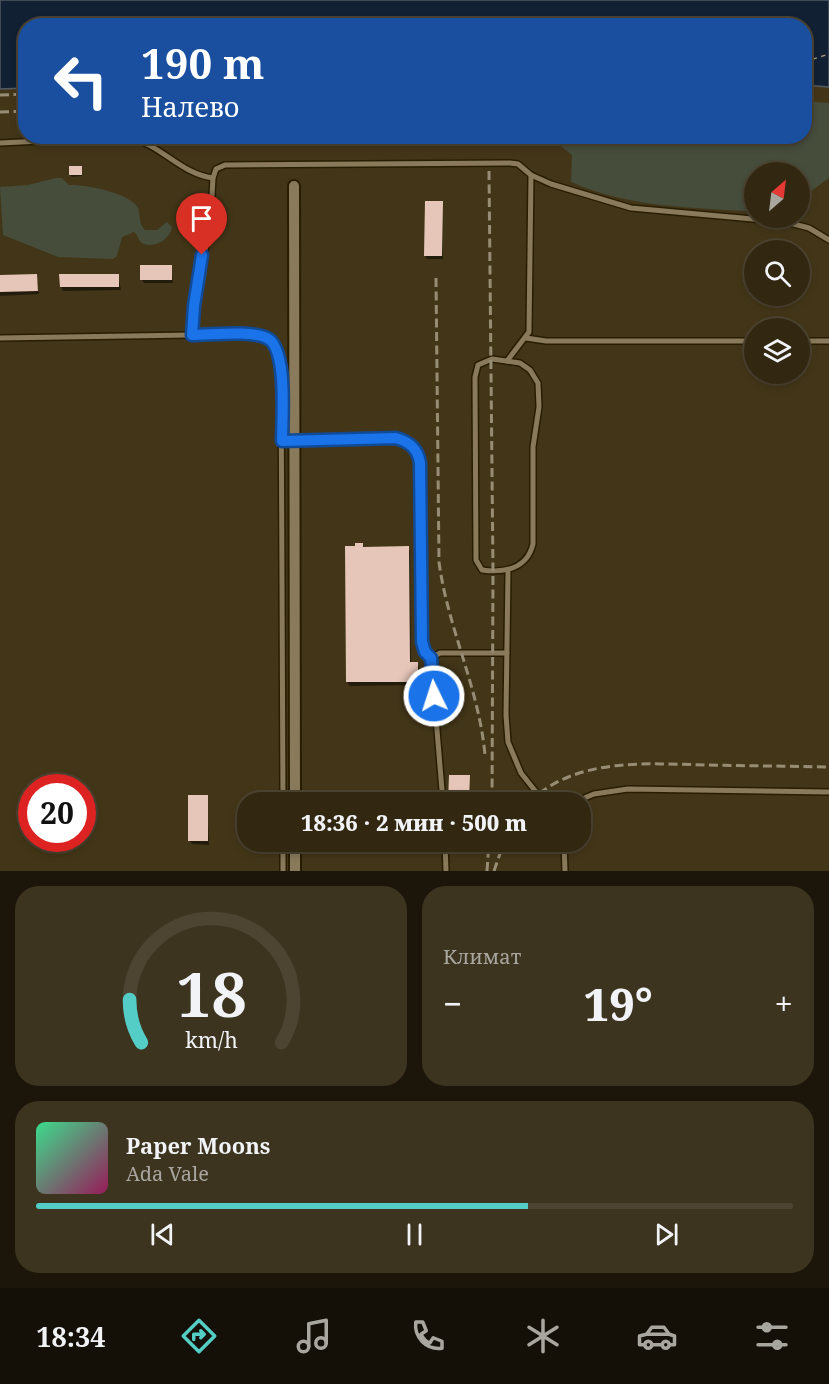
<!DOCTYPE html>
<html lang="ru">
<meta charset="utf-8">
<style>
body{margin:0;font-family:"Noto Serif",serif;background:#3d3420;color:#f1f3f6;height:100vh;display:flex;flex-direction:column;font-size:22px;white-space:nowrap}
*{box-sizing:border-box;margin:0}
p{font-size:20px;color:#a8a69f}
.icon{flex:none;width:33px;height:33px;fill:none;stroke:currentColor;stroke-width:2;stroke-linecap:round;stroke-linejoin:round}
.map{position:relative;height:871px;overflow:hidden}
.drawer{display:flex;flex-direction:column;gap:15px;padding:15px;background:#1c160a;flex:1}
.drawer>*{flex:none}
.top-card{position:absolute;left:18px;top:18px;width:794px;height:126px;border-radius:24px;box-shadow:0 3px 9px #0003,0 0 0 2px #4d4432;background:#1a4fa0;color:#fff;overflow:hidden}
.needle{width:39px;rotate:28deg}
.controls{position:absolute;left:744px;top:162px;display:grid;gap:12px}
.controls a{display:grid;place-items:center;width:66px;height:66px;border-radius:50%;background:#322812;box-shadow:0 3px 9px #0003,0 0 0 2px #4d4432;font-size:30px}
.speed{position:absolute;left:18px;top:774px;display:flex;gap:12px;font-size:30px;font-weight:700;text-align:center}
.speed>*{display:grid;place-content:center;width:78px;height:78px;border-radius:50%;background:#322812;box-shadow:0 3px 9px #0003,0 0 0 2px #4d4432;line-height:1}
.speed .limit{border:9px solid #d22;background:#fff;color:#111}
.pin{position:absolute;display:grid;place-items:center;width:51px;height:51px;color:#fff;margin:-62px -26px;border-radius:50% 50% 50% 0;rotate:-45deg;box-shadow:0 0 6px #0007}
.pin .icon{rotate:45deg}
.me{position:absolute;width:66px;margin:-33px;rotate:356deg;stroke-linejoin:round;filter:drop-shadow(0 0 4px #0008)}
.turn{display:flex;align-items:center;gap:21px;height:126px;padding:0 24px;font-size:27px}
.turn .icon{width:78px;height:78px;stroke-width:2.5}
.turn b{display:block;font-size:42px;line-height:51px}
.big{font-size:45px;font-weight:800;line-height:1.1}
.drawer .tile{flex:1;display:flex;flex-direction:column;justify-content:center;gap:9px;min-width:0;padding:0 21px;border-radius:24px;background:#3d3420}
.drawer .dial{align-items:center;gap:0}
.dial svg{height:156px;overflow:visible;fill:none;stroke:#4d4432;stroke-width:7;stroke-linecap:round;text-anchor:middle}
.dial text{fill:#f1f3f6;stroke:none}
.song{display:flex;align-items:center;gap:18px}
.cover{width:72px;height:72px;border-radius:9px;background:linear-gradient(135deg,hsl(150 70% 55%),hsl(330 70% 35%))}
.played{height:6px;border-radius:3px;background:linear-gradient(90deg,#54cdc6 65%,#4d4432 65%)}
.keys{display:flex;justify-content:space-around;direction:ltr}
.heat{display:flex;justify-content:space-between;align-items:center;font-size:33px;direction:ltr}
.drawer .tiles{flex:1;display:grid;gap:15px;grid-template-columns:1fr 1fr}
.tile:last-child{grid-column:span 2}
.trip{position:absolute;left:237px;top:792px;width:354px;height:60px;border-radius:24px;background:#322812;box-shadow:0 3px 9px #0003,0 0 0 2px #4d4432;font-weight:800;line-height:60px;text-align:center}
.tabs{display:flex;height:96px;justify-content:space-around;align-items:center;background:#141007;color:#a8a69f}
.tabs .icon{width:42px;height:42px}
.tabs .on{color:#54cdc6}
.tabs b{font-size:27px;color:#f1f3f6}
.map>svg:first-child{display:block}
.green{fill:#464d3b}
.water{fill:#112032;stroke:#535b63;stroke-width:1.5}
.shadow{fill:#0007}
.building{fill:#e5c6b8}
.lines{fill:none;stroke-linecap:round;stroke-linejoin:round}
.service-casing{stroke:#291d00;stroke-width:8}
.minor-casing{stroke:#291d00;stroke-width:14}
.path{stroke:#a0967f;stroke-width:1.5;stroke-dasharray:4.5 4.5;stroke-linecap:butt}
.service{stroke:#897a5b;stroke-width:5}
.minor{stroke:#897a5b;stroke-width:10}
.rail{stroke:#978d75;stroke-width:3;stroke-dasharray:9 4.5;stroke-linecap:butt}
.route-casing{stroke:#114b97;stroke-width:15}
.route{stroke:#1a73e8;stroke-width:10}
</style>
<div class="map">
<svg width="829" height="871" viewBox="0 0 829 871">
<rect width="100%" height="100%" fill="#433618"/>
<g class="green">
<path d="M804,101L829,103V178L800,199V172H754V212C693,207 629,208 571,182L572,155L562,147L563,136H804Z"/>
<path d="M56,178H62L69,185C84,184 131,193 138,208C141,217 138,223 145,230H157L167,222L172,227C170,239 156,248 144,244C138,242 139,236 134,232L122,237L117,256L113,259L58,257L3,235L0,187L28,185Z"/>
</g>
<path class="water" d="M0,0H829V87L804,85V26H26L25,88L0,89Z"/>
<g class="shadow">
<path d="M82,169V176L72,177L70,175Z"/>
<path d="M442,202L443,259H427L425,255Z"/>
<path d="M202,226L203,235H194L193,233Z"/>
<path d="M171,266L173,283H144L142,280Z"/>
<path d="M36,275L39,294L0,296V277Z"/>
<path d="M118,275L121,290L63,291L61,287Z"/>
<path d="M362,545L364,548H408L410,551L411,663H417L419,667V685L350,686L347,682L346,547Z"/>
<path d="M450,776L469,777L470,802H450Z"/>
<path d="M207,796L209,845L192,844L190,841Z"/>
</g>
<g class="building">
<rect x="69" y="166" width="13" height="9"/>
<path d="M425,201H443L442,256H424Z"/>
<path d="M192,224H203L202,233H192Z"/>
<rect x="140" y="265" width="32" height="15"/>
<path d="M37,274L38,291L0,292V275Z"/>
<path d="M59,274H119V287H60Z"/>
<path d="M355,543H363V547L409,546L410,662H418V682H346L345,546H355Z"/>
<path d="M449,775H470L469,802H448Z"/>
<rect x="188" y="795" width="20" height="46"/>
</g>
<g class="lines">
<defs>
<g id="service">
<path d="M0,143L124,137C159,141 179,174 213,178"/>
<path d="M192,335L195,291L210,229L213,178L216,169L225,165L510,163L518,164L531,175L551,184L631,208L786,222L809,228L829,240"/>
<path d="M0,338L255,334C274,339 277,347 281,364L283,802"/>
<path d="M526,338L546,341H754"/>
<path d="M800,341H829"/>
<path d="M492,359L520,363L530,370L538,383L539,407L533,447V544C527,569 504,573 482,570L476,560L475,377L478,365Z"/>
<path d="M507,361L529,332L531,175"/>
<path d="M282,441L396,438L413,446L419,456L422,642L425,652L431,658L443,802"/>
<path d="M508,572L506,715L508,742L521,773L544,802"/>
<path d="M431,658L440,653H507"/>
<path d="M575,802L594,794L628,789L829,792"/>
<path d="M445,842L446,871"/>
<path d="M564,842L565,871"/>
<path d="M283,871V842"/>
</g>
<g id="minor">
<path d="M294,186L295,802"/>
<path d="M295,842V871"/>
</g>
</defs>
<use href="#service" class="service-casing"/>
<use href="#minor" class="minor-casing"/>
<path class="path" d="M804,62L829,54"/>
<use href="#service" class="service"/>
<use href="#minor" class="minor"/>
<g class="rail">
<path d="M0,95L26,94"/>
<path d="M0,112L26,111"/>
<path d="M489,171L493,571L492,802"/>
<path d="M436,278L439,562C448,629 479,688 485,755"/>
<path d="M529,802C578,756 647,764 709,765C749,766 789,766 829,767"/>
<path d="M487,871L489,842"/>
<path d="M494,871L504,842"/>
</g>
</g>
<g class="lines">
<defs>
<path id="route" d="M202,255L194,306L192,335C212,335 250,330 267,338C288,348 282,419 282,441L396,438C410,442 418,449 420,463L422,642L425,652L431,658L434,696"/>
</defs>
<use href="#route" class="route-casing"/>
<use href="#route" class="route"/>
</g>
</svg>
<div class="controls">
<a><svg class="needle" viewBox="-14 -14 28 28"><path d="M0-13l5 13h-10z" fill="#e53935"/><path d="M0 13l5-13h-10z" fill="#a8a69f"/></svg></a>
<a><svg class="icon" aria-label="search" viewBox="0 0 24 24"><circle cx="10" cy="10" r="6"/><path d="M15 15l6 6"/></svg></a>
<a><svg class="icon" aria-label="layers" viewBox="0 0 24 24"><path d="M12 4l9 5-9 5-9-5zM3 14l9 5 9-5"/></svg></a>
</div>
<div class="speed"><div class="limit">20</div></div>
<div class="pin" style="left:202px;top:255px;background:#d93025"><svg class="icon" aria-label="arrive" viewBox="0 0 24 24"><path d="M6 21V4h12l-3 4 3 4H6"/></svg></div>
<svg class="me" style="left:434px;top:696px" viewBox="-20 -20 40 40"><circle r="17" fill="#1a73e8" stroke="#fff" stroke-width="3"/><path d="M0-11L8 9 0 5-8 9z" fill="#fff"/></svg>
<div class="trip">18:36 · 2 мин · 500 m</div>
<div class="top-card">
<div class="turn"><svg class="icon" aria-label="left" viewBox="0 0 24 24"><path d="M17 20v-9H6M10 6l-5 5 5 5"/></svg><div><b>190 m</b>Налево</div></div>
</div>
</div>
<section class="drawer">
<div class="tiles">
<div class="tile dial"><svg viewBox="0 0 100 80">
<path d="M14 69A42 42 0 1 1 86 69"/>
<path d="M14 69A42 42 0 0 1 8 47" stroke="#54cdc6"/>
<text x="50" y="56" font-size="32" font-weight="700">18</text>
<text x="50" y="72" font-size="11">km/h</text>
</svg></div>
<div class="tile"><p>Климат</p>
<div class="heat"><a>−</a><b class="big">19°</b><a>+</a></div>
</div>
<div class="tile">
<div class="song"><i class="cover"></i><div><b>Paper Moons</b><p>Ada Vale</p></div></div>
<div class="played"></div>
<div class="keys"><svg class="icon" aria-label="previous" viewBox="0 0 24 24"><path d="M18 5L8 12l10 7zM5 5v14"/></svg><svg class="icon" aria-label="pause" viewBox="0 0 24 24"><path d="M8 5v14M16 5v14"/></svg><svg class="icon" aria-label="next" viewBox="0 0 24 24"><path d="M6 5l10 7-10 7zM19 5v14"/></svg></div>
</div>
</div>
</section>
<nav class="tabs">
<b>18:34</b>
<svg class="icon on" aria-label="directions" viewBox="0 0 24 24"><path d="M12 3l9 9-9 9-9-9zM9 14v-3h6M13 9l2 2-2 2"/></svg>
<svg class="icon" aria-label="music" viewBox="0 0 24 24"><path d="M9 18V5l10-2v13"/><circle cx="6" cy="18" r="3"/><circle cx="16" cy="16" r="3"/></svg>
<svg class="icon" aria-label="phone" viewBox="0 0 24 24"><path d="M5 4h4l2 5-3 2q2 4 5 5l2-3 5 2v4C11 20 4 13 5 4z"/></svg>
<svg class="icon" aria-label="climate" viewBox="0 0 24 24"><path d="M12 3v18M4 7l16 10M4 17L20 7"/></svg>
<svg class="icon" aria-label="car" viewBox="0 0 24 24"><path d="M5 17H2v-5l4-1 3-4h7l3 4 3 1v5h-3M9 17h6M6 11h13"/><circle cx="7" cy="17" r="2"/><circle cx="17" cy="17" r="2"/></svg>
<svg class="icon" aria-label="filters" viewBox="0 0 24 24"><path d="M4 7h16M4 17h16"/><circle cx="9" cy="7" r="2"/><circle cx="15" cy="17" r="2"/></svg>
</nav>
